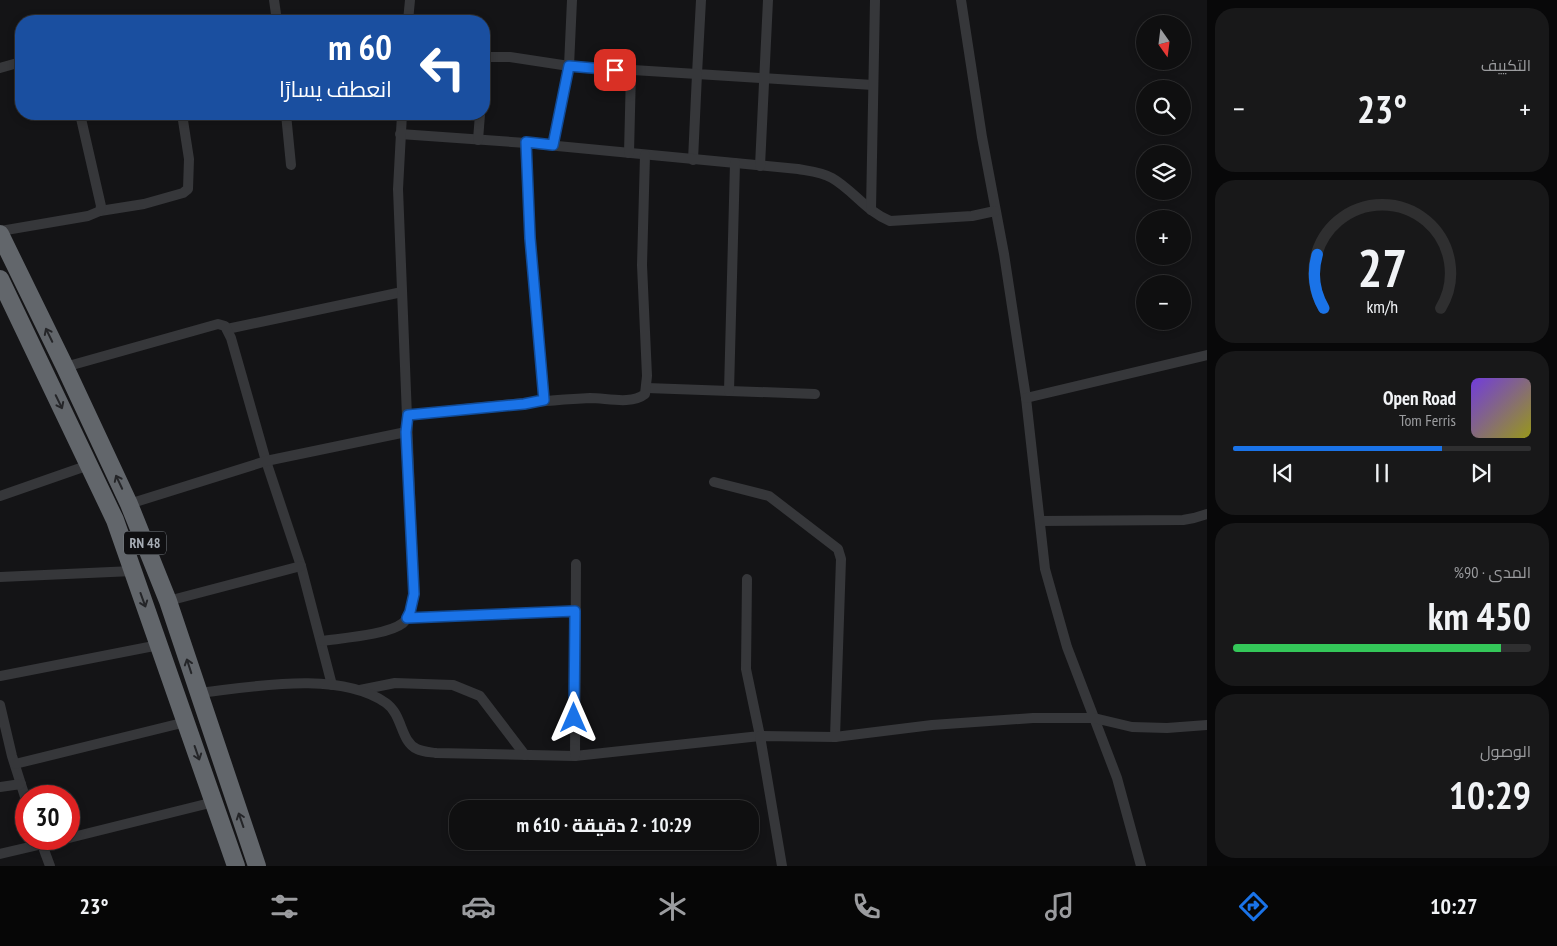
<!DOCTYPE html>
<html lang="ar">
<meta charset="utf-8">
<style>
body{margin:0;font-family:"PT Sans Narrow",Cairo,sans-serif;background:#181819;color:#f1f3f6;direction:rtl;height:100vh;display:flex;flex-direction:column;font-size:19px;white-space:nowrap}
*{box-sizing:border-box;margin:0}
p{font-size:16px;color:#9b9c9f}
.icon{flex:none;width:28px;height:28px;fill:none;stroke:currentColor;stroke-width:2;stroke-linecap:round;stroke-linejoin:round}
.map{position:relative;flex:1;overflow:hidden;direction:ltr}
.panel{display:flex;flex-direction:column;gap:8px;padding:8px;background:#080809;width:350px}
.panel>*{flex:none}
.guide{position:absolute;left:15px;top:15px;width:475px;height:105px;border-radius:20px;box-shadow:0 2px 8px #0003,0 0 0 1px #2f2f30;direction:rtl;background:#1a4fa0;color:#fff;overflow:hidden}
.needle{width:32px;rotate:166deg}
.controls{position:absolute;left:1136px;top:15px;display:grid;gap:10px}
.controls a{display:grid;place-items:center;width:55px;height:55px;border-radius:50%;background:#0f0f10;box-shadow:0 2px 8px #0003,0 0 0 1px #2f2f30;font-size:25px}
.speed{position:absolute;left:15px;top:785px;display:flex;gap:10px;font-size:25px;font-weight:700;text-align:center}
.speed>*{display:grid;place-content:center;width:65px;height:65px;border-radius:50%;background:#0f0f10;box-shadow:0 2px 8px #0003,0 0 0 1px #2f2f30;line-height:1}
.speed .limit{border:8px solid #d22;background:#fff;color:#111}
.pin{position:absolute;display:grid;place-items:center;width:42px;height:42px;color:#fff;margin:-21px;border-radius:10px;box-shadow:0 2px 8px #0006}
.me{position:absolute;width:55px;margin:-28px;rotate:0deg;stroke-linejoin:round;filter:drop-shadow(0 0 4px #0008)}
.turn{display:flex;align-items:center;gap:18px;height:105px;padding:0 15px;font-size:22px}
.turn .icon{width:65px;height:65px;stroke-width:2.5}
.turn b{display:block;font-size:35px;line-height:42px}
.big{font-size:38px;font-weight:700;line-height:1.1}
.panel .card{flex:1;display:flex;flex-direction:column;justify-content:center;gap:8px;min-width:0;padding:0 18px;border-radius:20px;background:#181819}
.panel .dial{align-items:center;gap:0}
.dial svg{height:130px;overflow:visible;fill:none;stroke:#2f2f30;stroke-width:7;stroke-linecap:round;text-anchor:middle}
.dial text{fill:#f1f3f6;stroke:none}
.song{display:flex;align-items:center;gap:15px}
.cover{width:60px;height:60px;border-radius:8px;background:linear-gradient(135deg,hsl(260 70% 55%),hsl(60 70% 35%))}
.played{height:5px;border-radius:2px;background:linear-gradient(90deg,#1a73e8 70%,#2f2f30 70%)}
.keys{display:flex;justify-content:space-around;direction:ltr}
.heat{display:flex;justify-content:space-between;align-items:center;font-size:28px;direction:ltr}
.charge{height:8px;border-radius:4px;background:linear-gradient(90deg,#34c759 90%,#2f2f30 0)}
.trip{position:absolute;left:449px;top:800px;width:310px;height:50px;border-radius:20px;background:#0f0f10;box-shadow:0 2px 8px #0003,0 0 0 1px #2f2f30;font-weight:700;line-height:50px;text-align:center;direction:rtl}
.tab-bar{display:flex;height:80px;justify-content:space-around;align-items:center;background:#060606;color:#9b9c9f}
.tab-bar .icon{width:35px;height:35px}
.tab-bar .selected{color:#1a73e8}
.tab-bar b{font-size:22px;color:#f1f3f6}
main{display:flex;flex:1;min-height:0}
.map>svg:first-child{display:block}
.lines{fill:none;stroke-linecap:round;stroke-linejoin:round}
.street{stroke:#36373a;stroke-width:10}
.highway{stroke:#62666b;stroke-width:18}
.oneway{stroke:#242528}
.route-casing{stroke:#114b97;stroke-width:12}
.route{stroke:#1a73e8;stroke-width:9}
.labels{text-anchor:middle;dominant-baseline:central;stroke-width:5;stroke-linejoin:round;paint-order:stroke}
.shield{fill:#0f0f11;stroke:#797e84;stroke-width:1}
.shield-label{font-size:14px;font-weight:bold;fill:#a7adb5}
</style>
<main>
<section class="panel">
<div class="card"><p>التكييف</p>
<div class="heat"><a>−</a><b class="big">23°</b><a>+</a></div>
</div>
<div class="card dial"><svg viewBox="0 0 100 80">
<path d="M14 69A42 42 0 1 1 86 69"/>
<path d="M14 69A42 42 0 0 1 10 36" stroke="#1a73e8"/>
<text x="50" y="56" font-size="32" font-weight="700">27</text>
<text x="50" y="72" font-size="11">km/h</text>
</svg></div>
<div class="card">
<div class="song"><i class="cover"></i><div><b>Open Road</b><p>Tom Ferris</p></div></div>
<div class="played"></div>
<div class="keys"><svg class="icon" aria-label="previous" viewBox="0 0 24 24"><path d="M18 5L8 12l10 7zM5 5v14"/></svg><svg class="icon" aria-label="pause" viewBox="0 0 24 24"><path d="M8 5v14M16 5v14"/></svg><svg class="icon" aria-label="next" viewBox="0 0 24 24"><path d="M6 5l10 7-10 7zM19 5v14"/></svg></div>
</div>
<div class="card"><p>المدى · 90%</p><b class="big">450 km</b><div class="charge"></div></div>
<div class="card"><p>الوصول</p><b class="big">10:29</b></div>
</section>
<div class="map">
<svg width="1207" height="866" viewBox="0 0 1207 866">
<rect width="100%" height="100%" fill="#141416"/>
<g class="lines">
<g class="street">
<path d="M274,0L277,21"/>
<path d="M701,0L697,74L873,85"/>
<path d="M961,0L982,137L1004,254L1026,398L1045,569L1067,647L1117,778L1141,866"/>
<path d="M408,21L410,0"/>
<path d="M484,57H510L569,66L697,74L693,160"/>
<path d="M0,68L21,62"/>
<path d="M484,73L485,57"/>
<path d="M286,114L291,165"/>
<path d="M400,134L526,143L798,169C809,171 822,172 832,178C853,190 867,212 890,221L972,216L995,211"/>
<path d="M478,140L480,114"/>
<path d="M526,143L530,238L544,400"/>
<path d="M553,145L569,66L572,0"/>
<path d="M629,153L631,71"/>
<path d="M760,166L768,0"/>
<path d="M871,210L875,0"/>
<path d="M100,211L144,204L183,193L188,189L189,159L182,114"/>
<path d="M0,231L88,216L100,211L101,206L80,114"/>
<path d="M227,329L402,292"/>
<path d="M65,367L218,324L225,326L231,338L266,461L301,566L332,685"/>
<path d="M647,388L815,394"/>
<path d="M729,391L735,163"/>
<path d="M1026,398L1207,355"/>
<path d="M407,415C468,409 529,401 590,398C607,398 631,405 645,394L647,376L642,265L645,155"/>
<path d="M714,482L769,496L838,549L841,559L835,737"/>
<path d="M0,496L89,465"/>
<path d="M129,504L266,461L406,432"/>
<path d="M1040,521L1183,520L1194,518L1207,514"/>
<path d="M0,577L133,571"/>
<path d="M168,601L301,566"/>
<path d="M407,618L575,611"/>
<path d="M322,641C342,638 388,635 403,623C411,616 412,604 414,594L398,189L402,114"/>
<path d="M0,676L159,645"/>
<path d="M360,690L395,683L453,685L480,696L525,755"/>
<path d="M198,693C252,687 339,670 386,703C403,715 400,741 417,749C423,752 430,752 436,753L575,756L760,736L746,669L747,579"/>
<path d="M0,705L12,756L26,800"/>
<path d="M575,756L576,564"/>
<path d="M15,764L186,722"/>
<path d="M0,787L21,784"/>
<path d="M69,838L214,802"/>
<path d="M40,839L50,866"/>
<path d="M0,854L64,839"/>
<path d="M782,866L760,736L835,737L932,725L1033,718H1094L1132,727L1167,728L1207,725"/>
</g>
<g class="highway">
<path d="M0,234L65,367L129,504L168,601L257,866"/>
<path d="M0,279L115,520L236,866"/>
</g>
</g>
<defs><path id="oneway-shaft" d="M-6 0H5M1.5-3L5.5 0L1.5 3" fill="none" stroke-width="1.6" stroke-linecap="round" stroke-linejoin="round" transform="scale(1.25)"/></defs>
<g class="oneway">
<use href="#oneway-shaft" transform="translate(49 335) rotate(-116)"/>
<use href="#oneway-shaft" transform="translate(59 402) rotate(64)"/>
<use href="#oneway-shaft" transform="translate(119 482) rotate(-115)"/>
<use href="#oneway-shaft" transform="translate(143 600) rotate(70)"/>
<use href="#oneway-shaft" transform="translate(189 666) rotate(-108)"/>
<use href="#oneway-shaft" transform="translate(197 753) rotate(71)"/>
<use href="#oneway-shaft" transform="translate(241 820) rotate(-109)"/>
</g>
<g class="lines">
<defs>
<path id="route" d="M574,718L575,611L407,618L410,612L414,594L406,432L408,415L524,404L544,400L530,238L526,142L553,145L569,66L615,70"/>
</defs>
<use href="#route" class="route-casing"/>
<use href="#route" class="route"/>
</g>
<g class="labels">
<rect class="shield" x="124" y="531.5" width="42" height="23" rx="4"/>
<g class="shield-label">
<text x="145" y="543">RN 48</text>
</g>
</g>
</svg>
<div class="controls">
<a><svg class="needle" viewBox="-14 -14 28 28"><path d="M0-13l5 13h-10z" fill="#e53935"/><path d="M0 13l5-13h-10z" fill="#9b9c9f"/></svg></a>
<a><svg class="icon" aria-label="search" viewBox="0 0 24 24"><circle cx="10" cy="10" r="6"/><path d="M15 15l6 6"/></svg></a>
<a><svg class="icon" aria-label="layers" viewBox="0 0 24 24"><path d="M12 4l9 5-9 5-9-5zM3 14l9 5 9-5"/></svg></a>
<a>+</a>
<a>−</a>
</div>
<div class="speed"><div class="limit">30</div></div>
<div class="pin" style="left:615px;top:70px;background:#d93025"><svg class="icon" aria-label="arrive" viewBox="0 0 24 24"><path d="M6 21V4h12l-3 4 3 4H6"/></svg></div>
<svg class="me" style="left:574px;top:718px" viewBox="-20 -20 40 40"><path d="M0-17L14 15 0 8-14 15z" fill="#1a73e8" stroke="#fff" stroke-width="4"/></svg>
<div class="trip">10:29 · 2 دقيقة · 610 m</div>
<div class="guide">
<div class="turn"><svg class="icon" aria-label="left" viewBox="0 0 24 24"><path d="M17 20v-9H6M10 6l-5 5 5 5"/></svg><div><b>60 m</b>انعطف يسارًا</div></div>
</div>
</div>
</main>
<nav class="tab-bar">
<b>10:27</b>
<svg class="icon selected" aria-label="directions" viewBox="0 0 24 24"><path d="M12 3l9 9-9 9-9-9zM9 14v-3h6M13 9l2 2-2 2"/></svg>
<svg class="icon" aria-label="music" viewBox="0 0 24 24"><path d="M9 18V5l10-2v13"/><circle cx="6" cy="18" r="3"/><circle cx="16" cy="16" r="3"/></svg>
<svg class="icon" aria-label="phone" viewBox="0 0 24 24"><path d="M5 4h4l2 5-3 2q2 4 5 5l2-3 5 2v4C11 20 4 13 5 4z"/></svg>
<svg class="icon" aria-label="climate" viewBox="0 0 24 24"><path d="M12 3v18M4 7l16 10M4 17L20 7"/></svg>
<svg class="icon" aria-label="car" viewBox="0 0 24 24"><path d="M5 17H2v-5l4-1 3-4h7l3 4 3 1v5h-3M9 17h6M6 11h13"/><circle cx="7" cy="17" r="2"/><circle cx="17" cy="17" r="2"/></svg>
<svg class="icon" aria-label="filters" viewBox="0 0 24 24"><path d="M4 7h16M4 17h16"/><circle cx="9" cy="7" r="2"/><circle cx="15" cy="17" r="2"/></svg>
<b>23°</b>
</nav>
